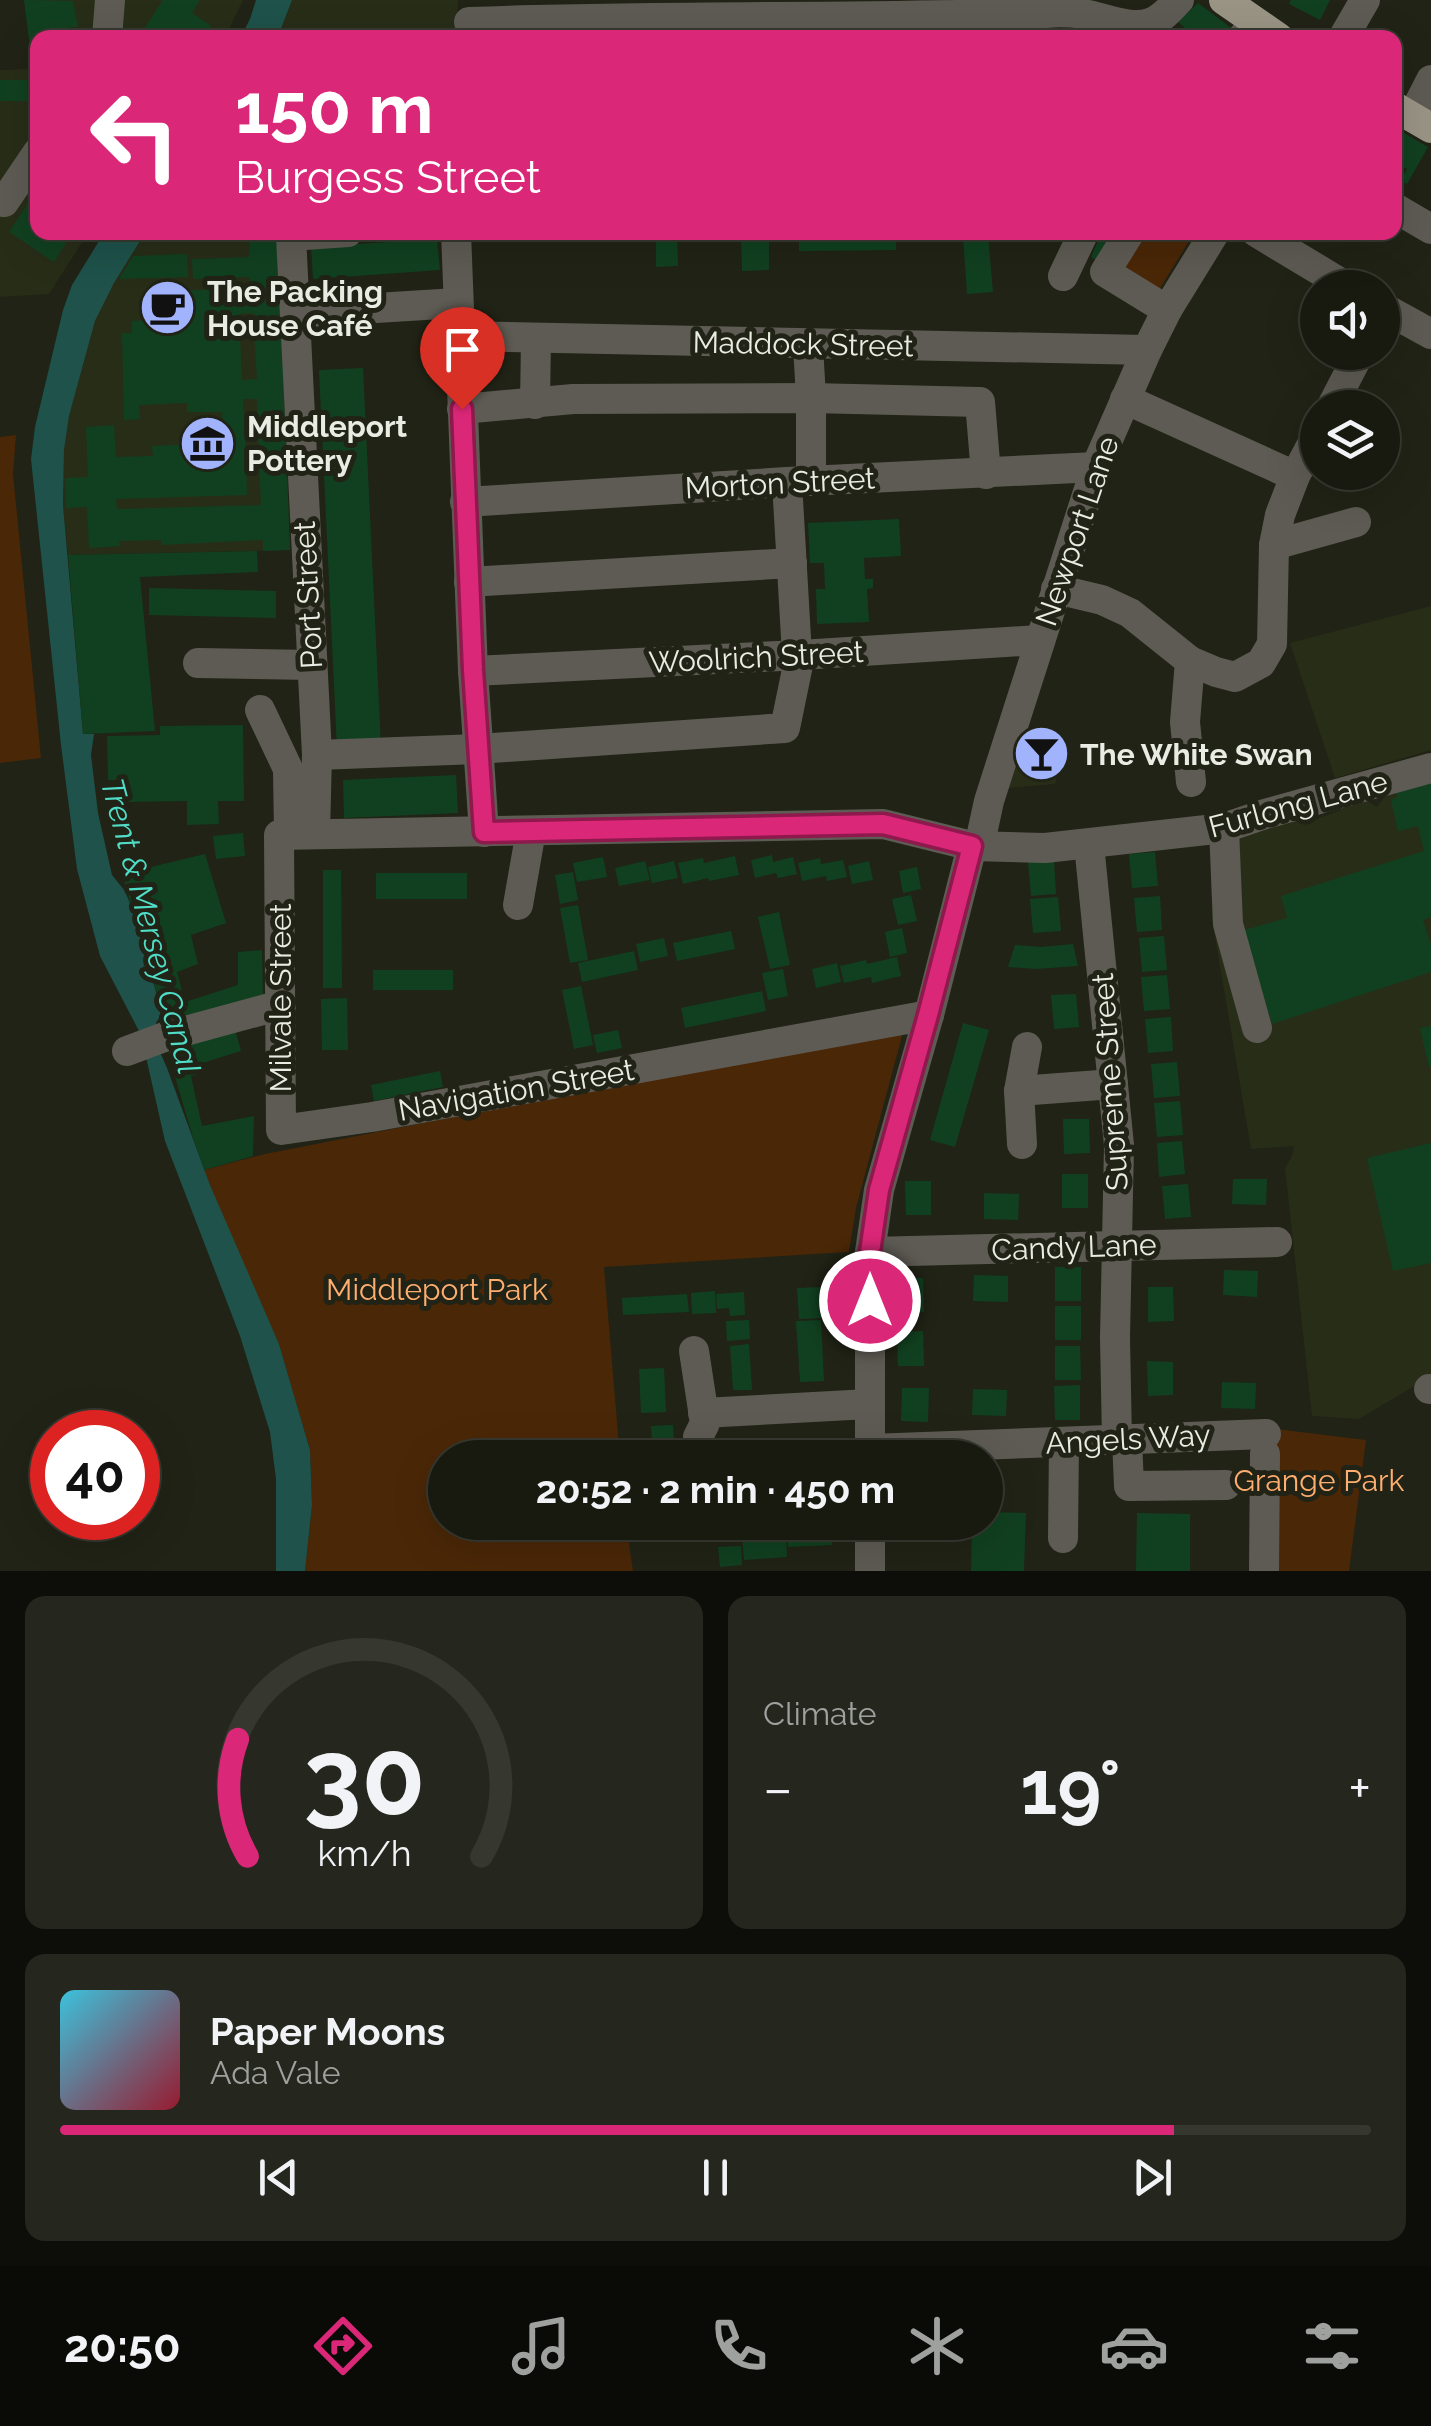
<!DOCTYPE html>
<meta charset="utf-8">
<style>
body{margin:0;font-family:Raleway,sans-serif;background:#25271e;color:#f1f3f6;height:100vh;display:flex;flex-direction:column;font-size:38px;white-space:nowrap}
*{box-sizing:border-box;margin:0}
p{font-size:32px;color:#9fa19f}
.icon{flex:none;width:55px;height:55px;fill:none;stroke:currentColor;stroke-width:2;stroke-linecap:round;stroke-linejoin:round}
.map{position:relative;height:1571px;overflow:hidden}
.drawer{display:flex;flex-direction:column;gap:25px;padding:25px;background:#0d0e09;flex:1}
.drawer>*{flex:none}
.guide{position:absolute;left:30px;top:30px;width:1372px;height:210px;border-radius:20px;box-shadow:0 10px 40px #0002,0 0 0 2px #363830;background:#db2777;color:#fff;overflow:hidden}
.buttons{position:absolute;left:1300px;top:270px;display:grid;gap:20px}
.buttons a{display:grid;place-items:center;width:100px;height:100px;border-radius:50%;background:#181a10;box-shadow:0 10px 40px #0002,0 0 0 2px #363830;font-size:50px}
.speed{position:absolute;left:30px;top:1410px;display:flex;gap:20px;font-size:50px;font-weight:700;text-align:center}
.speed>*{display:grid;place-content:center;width:130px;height:130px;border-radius:50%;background:#181a10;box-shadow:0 10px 40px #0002,0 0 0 2px #363830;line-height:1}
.speed .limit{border:15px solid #d22;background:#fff;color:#111}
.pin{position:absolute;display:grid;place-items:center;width:85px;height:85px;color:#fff;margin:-102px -42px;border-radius:50% 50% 50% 0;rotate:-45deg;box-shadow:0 0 10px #0007}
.pin .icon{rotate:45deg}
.me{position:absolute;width:110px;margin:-55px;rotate:0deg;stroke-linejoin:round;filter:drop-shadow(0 0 8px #0008)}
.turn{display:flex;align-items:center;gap:35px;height:210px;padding:0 40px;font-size:45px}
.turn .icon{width:130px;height:130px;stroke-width:2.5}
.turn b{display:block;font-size:70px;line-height:85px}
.big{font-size:75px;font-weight:700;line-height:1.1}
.drawer .widget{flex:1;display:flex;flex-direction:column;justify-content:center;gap:15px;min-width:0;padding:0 35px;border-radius:20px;background:#25271e}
.drawer .dial{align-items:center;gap:0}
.dial svg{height:260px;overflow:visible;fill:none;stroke:#363830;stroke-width:7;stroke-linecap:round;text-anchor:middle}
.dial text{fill:#f1f3f6;stroke:none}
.song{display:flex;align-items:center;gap:30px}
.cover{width:120px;height:120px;border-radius:15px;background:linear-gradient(135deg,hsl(190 70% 55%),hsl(350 70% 35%))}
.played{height:10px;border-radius:5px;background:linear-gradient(90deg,#db2777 85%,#363830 85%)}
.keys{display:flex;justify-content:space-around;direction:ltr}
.heat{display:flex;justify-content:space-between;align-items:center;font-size:55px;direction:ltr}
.drawer .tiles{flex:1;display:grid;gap:25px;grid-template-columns:1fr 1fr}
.widget:last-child{grid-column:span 2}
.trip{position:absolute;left:428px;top:1440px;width:575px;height:100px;border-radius:50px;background:#181a10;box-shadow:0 10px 40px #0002,0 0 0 2px #363830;font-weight:700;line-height:100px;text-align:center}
.tabs{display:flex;height:160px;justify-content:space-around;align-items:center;background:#0a0a06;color:#9fa19f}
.tabs .icon{width:70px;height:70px}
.tabs .selected{color:#db2777}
.tabs b{font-size:45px;color:#f1f3f6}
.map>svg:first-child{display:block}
.built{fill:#282d18}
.green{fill:#4a2707}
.water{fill:#1e524a}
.building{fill:#114020;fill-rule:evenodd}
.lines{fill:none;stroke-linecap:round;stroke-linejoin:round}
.minor{stroke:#5e5b54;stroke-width:30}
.major{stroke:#9a9485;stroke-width:30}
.route-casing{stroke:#8e194d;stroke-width:25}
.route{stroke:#db2777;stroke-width:18}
.labels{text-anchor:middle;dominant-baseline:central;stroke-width:10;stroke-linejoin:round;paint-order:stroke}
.poi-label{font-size:30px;font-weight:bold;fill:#e9ece2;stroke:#202315;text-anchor:start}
.street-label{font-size:30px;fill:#e9ece2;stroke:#202315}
.park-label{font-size:30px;fill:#feae6e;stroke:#202315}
.water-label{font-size:32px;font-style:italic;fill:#50ddc8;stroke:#202315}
</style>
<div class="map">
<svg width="1431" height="1571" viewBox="0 0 1431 1571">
<rect width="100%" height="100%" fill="#202315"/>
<g class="built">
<path d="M24,0H243L225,37L38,38V232L88,233L49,294L0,297V70L33,69Z"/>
<path d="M292,0H458L456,37L278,38Z"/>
<path d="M145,233H278L290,550L68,555L63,505L64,450L69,416L95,321L114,283Z"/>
<path d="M1431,606V750L1335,778L1290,643Z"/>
<path d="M1024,736L1066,748L1055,784L1007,788Z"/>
<path d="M1431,779V1376L1359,1419L1312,1416L1285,1168L1292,1156L1294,1146L1251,1149L1212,919L1210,845L1311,815L1317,819L1328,815L1340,810L1346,800L1361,797L1377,807L1390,789Z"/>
</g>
<g class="green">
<path d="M1133,233H1194L1154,298L1110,270Z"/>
<path d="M16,435L13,474L41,758L0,763V437Z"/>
<path d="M888,1032L902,1036L856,1208L849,1252L604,1267L620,1457L445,1458V1522L626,1523L633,1571H305L312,1505L310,1450L279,1344L237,1253L204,1170L265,1154Z"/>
<path d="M1276,1429L1366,1440L1349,1571H1277Z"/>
</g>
<g class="water">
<path d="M256,0H292L278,37H241L250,19Z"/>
<path d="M104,233H145L114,283L95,321L69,416L64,450L63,505L83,734H94L91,755L98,813L112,875L125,891L133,911L162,1013L156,1023V1043L167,1068L210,1185L279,1344L310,1450L312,1505L305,1571H276V1479L270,1432L240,1336L165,1141L141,1035L100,956L77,869L61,745L31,459L35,427L63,310L72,285Z"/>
</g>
<g class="building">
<path d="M24,0L73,1L78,27H69L71,38H38V69L33,70Z"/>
<path d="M163,0H200L192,13L211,26L203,38H138Z"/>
<path d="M1291,0H1330L1320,20L1289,4Z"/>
<path d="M1198,3L1234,30L1227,38H1190L1192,34L1178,22Z"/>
<path d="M0,80H27L28,101H0Z"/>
<path d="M1395,128L1428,147L1407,184L1401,180L1407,169L1402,166L1395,180Z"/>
<path d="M38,189V232H73L54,262L9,232Z"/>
<path d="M250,232H278L290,550L263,551V540L161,545V540L119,541L120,546L89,548L87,507L66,508L65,478L88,477L86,427L114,425L116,457L153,456L152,446L192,444L193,459L208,458L197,453L194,447V442L197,433L202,430H214L223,441L222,412H187V403L139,405L140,419L124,420L122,333H132V321L147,320V292L251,288L250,277L193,279L192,259L249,257ZM253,313L257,379L242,380L239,314ZM243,399H257L259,454L246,455ZM259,461L261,505L117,509L116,499L247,495L246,462Z"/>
<path d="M656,232H677L678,266L656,267Z"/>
<path d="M752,232H769V270L742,271L741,235H752Z"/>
<path d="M799,232H896V250L799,251Z"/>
<path d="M1102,232L1119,240L1103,265L1091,257Z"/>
<path d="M988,235L993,292L967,294L963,237Z"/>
<path d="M437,239L440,270L313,279L311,247Z"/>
<path d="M187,254L188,277L119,279L133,256Z"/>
<path d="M363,368L381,747L337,748L319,370Z"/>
<path d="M899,519L901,556L864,558L865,579H873V588L867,589L869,622L817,624L816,589H825L824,563H810L808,523Z"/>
<path d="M257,551L258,572L140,577L155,731L83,734L68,555Z"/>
<path d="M149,588L276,591V618L149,615Z"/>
<path d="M243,725L244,801H218L219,824L187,825V801L126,802V780H108L107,736L160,735V726Z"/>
<path d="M1023,739L1065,751L1061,763L1036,757L1032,769L1015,764Z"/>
<path d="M456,775L458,813L344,818L343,780Z"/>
<path d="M1431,779V917L1423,920L1431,945V972L1272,1024L1244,930L1287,918L1281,896L1424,851L1418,826L1398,831L1391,800L1397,797L1395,787Z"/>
<path d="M243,833L245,856L216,859L213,836Z"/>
<path d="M1155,852L1158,886L1132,888L1129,854Z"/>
<path d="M205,854L226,923L191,935L198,964L177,972L185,1002L238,985V952L262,950L263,998L167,1028L122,874Z"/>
<path d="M772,855L773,862L793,857L797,874L778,878L776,873L755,878L751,860Z"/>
<path d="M735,856L739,875L709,881L708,878L683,884L678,863L703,858L704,863Z"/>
<path d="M603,857L607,877L577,882L573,863Z"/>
<path d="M820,858L821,864L843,860L847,877L827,881L826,876L802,881L798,863Z"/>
<path d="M1054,860L1056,894L1031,896L1028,862Z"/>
<path d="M645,861L650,880L619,886L615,868Z"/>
<path d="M674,861L678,878L652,883L648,867Z"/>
<path d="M869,861L873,880L852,884L848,866Z"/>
<path d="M917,867L921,889L903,893L899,871Z"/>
<path d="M323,870H341L342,988H323Z"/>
<path d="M573,872L578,900L560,904L555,875Z"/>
<rect x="376" y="873" width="91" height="26"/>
<path d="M911,895L917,921L898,925L892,899Z"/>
<path d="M1160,896L1162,930L1137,932L1134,898Z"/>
<path d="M1058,897L1061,931L1033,933L1030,899Z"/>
<path d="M578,905L588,960L570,963L560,908Z"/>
<path d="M779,912L790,965L770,969L758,917Z"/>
<path d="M902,928L907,953L890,957L885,932Z"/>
<path d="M731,931L735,949L677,961L673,943Z"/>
<path d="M1164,936L1167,970L1142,972L1139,938Z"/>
<path d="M664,938L668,956L640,962L636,944Z"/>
<path d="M1073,944L1078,966L1036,969L1008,967L1015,945L1041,947Z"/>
<path d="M634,951L638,970L582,982L578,963Z"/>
<path d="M897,957L901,976L872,983L871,977L844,983L840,966L866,960L867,964Z"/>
<path d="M837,963L841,982L816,988L812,969Z"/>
<path d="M783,969L788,996L768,1000L762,973Z"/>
<rect x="373" y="970" width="80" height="20"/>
<path d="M1167,975L1170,1009L1144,1011L1141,977Z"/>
<path d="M581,986L593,1045L574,1049L562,990Z"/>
<path d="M762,991L766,1011L685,1028L681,1008Z"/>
<path d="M1076,994L1079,1027L1054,1029L1051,995Z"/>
<path d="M347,998L348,1050H322L321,999Z"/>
<path d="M1171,1017L1173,1051L1148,1053L1145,1019Z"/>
<path d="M963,1023L989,1030L955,1147L930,1140Z"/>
<path d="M234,1026L241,1051L199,1064L202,1073L191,1076L202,1126L254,1116L253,1156L204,1170L191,1131L166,1046Z"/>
<path d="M1431,1026V1067H1429L1420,1028Z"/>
<path d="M618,1030L622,1048L597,1053L593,1035Z"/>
<path d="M1177,1062L1180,1096L1154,1098L1151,1064Z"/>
<path d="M440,1071L443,1087L374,1101L371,1085Z"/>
<path d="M1180,1101L1183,1135L1157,1137L1154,1103Z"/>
<path d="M1063,1119H1089L1090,1153L1064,1154Z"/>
<path d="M1182,1141L1185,1174L1159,1177L1157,1143Z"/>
<path d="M1431,1143V1263L1393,1271L1367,1158Z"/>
<rect x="1062" y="1174" width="26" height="34"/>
<path d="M1233,1179H1267L1266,1205L1232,1204Z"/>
<path d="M905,1181H931V1215H906Z"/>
<path d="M1188,1184L1191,1217L1165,1219L1162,1186Z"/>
<path d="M984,1193L1019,1194L1018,1220L984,1219Z"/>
<rect x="1055" y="1267" width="26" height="34"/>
<path d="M1224,1270L1258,1271L1257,1297L1223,1295Z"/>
<path d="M974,1275L1008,1276V1302L973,1301Z"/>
<path d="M897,1277L923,1278L924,1312H898Z"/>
<path d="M822,1287L824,1318L799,1319L797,1288Z"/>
<path d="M1148,1287H1173L1174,1321L1148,1322Z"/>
<path d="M715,1291L716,1313L692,1314L691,1293Z"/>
<path d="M744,1292L745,1315L730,1316L729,1308L717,1309L716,1294Z"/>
<path d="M687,1294L689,1312L623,1315L622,1298Z"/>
<rect x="1055" y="1306" width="26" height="34"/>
<path d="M749,1320L750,1339L727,1341L726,1321Z"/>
<path d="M821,1320L824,1381L800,1382L796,1321Z"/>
<path d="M923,1331L924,1366H898L897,1332Z"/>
<path d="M749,1344L752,1390H733L730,1346Z"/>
<path d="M1055,1346H1080L1081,1380H1055Z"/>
<path d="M1147,1361L1173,1362V1395L1148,1396Z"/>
<path d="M664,1368L666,1412L641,1413L639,1369Z"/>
<path d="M1222,1382L1256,1383L1255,1409L1221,1408Z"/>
<path d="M1080,1385V1420H1055L1054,1386Z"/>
<path d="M902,1388H929L928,1422L901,1421Z"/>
<path d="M973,1389L1007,1390L1006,1416L972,1415Z"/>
<path d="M673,1425L675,1458H653L651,1426Z"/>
<path d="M985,1512L1026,1513L1024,1571H971L972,1522H985Z"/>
<path d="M1137,1513L1190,1514V1571H1136Z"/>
<path d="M831,1526L832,1545L788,1547L787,1528Z"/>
<path d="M786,1534L787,1557L744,1560L742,1536Z"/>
<path d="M741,1546L742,1565L720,1567L718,1547Z"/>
</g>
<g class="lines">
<g class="minor">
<path d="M469,22C661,15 853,19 1045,13C1057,12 1070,12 1083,14C1103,17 1130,30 1150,23C1162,19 1170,9 1179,0"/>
<path d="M107,38L110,0"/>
<path d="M1242,38L1255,23"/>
<path d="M1343,38L1365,0"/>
<path d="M1412,117L1431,80"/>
<path d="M4,202L38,152"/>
<path d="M1395,208L1431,229"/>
<path d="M456,232L473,671L484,832"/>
<path d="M1130,232L1105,272L1167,310"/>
<path d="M1256,232L1349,288"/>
<path d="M1063,276L1084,232"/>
<path d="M1382,307L1431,334"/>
<path d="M295,313L457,303"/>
<path d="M440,338L458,336L1147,350"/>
<path d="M808,345L811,398V481"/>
<path d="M1125,399L1295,476"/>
<path d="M535,404L536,338"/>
<path d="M1331,408L1360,352"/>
<path d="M462,409L573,399L811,398L980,402L986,474"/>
<path d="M787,482L797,655"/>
<path d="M465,502L787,482L1096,467"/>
<path d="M1274,545L1356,522"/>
<path d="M469,582L792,563"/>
<path d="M1056,589L1102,600L1130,613L1190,661L1216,672L1235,677L1261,663L1272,644L1274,545L1280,515L1295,476L1318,433"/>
<path d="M1190,661L1185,722L1191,782"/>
<path d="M198,663L312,665"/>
<path d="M473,671L800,655L1039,640"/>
<path d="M260,710L288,769L289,835"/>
<path d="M317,755L478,749L785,728L800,655"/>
<path d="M1224,828L1228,924L1257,1028"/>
<path d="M315,834L317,755L291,236L348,232"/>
<path d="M1089,844L1119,1145L1115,1338L1117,1441"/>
<path d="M979,847L989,801L1096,467L1147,350L1167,310L1215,232"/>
<path d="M518,905L531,831"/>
<path d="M929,1015L372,1117L281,1130L279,835L883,824L972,846L1045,848L1224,828L1265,814L1431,768"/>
<path d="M127,1051L167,1036L281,1005"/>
<path d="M1019,1091L1113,1084"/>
<path d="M1022,1144L1019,1091L1027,1047"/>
<path d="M870,1252L1277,1242"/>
<path d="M694,1351L705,1423L698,1437"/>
<path d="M1429,1389H1431"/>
<path d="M703,1413L869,1404"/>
<path d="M1127,1440L1129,1486L1226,1485"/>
<path d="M870,1449L1266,1434"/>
<path d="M870,1458V1252L879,1190L929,1015L972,846"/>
<path d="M1063,1538L1064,1443"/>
<path d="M870,1571V1522"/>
<path d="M1264,1571L1265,1454"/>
</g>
<g class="major">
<path d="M1224,0L1279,38"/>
<path d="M1395,107L1431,128"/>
</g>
</g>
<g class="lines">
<defs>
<path id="route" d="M462,409L473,670L484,832L883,824L972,846L928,1015L879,1190L870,1252V1301"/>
</defs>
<use href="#route" class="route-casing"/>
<use href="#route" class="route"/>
</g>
<defs>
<symbol id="cafe-disc" viewBox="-11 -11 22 22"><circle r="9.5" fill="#a1b3fd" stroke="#202315"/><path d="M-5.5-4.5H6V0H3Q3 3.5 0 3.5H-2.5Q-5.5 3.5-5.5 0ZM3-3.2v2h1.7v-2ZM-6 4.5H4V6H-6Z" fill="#111"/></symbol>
<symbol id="museum-disc" viewBox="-11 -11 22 22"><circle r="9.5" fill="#a1b3fd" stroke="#202315"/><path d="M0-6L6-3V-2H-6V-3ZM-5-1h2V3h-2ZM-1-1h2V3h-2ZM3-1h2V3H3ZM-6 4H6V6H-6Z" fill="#111"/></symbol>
<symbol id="bar-disc" viewBox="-11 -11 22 22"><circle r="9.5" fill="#a1b3fd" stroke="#202315"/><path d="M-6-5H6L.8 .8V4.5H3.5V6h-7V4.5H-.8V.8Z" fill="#111"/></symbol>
</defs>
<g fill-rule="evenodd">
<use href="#cafe-disc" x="136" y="276" width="63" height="63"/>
<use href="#museum-disc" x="176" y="412" width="63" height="63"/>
<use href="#bar-disc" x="1010" y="722" width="63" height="63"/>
</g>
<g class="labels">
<g class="poi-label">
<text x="207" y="291">The Packing<tspan x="207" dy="34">House Café</tspan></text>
<text x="247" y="426">Middleport<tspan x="247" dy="34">Pottery</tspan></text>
<text x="1080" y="754">The White Swan</text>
</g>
<g class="street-label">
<text transform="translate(803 344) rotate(1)">Maddock Street</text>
<text transform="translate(780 483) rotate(-3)">Morton Street</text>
<text transform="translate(1077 531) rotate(-71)">Newport Lane</text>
<text transform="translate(308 595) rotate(-93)">Port Street</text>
<text transform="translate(756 657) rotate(-3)">Woolrich Street</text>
<text transform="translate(1298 804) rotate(-15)">Furlong Lane</text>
<text transform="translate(280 998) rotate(-90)">Milvale Street</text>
<text transform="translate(1110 1082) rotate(-94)">Supreme Street</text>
<text transform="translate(516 1090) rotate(-10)">Navigation Street</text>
<text transform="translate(1074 1247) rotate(-2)">Candy Lane</text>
<text transform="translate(1128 1439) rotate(-3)">Angels Way</text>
</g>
<g class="park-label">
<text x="437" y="1289">Middleport Park</text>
<text x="1319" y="1480">Grange Park</text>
</g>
<g class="water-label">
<text transform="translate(151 926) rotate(75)">Trent &amp; Mersey Canal</text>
</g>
</g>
</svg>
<div class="buttons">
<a><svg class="icon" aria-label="sound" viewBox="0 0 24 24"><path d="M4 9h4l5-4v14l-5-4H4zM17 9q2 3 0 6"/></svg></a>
<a><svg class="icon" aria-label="layers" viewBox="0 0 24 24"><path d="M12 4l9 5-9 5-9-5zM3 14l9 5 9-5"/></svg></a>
</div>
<div class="speed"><div class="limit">40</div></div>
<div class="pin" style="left:462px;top:409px;background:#d93025"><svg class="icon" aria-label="arrive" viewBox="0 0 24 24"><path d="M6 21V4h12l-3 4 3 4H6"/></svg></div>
<svg class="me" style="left:870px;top:1301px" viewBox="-20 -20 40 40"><circle r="17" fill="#db2777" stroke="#fff" stroke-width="3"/><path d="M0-11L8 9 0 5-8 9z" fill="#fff"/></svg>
<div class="trip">20:52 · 2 min · 450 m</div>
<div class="guide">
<div class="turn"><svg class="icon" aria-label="left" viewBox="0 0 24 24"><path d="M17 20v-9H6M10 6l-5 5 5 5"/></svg><div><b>150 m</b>Burgess Street</div></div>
</div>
</div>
<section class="drawer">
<div class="tiles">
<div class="widget dial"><svg viewBox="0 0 100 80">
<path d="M14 69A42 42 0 1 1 86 69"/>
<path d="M14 69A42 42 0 0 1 11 33" stroke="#db2777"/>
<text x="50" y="56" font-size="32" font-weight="700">30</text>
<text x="50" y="72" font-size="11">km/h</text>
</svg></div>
<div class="widget"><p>Climate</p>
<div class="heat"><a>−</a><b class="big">19°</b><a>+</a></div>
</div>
<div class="widget">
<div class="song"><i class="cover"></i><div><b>Paper Moons</b><p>Ada Vale</p></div></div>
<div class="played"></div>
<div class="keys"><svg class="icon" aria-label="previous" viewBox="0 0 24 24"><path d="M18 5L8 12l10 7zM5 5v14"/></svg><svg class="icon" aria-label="pause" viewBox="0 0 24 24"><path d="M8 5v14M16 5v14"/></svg><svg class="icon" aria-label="next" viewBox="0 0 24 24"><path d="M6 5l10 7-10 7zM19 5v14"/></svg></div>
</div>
</div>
</section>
<nav class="tabs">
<b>20:50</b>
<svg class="icon selected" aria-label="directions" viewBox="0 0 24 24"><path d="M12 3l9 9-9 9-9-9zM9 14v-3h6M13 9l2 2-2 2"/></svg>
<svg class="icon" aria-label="music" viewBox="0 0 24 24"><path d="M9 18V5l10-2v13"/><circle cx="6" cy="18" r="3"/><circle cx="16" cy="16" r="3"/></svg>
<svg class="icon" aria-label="phone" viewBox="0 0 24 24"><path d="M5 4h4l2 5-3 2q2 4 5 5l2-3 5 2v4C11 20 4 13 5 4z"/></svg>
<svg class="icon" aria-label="climate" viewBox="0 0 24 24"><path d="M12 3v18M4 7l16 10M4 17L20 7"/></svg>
<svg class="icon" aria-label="car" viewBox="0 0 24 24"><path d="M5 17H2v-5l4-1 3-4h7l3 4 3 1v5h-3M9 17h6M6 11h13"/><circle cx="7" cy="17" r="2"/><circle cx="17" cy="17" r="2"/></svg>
<svg class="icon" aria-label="filters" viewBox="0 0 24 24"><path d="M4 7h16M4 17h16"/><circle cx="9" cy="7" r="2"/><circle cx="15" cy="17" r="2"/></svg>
</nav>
